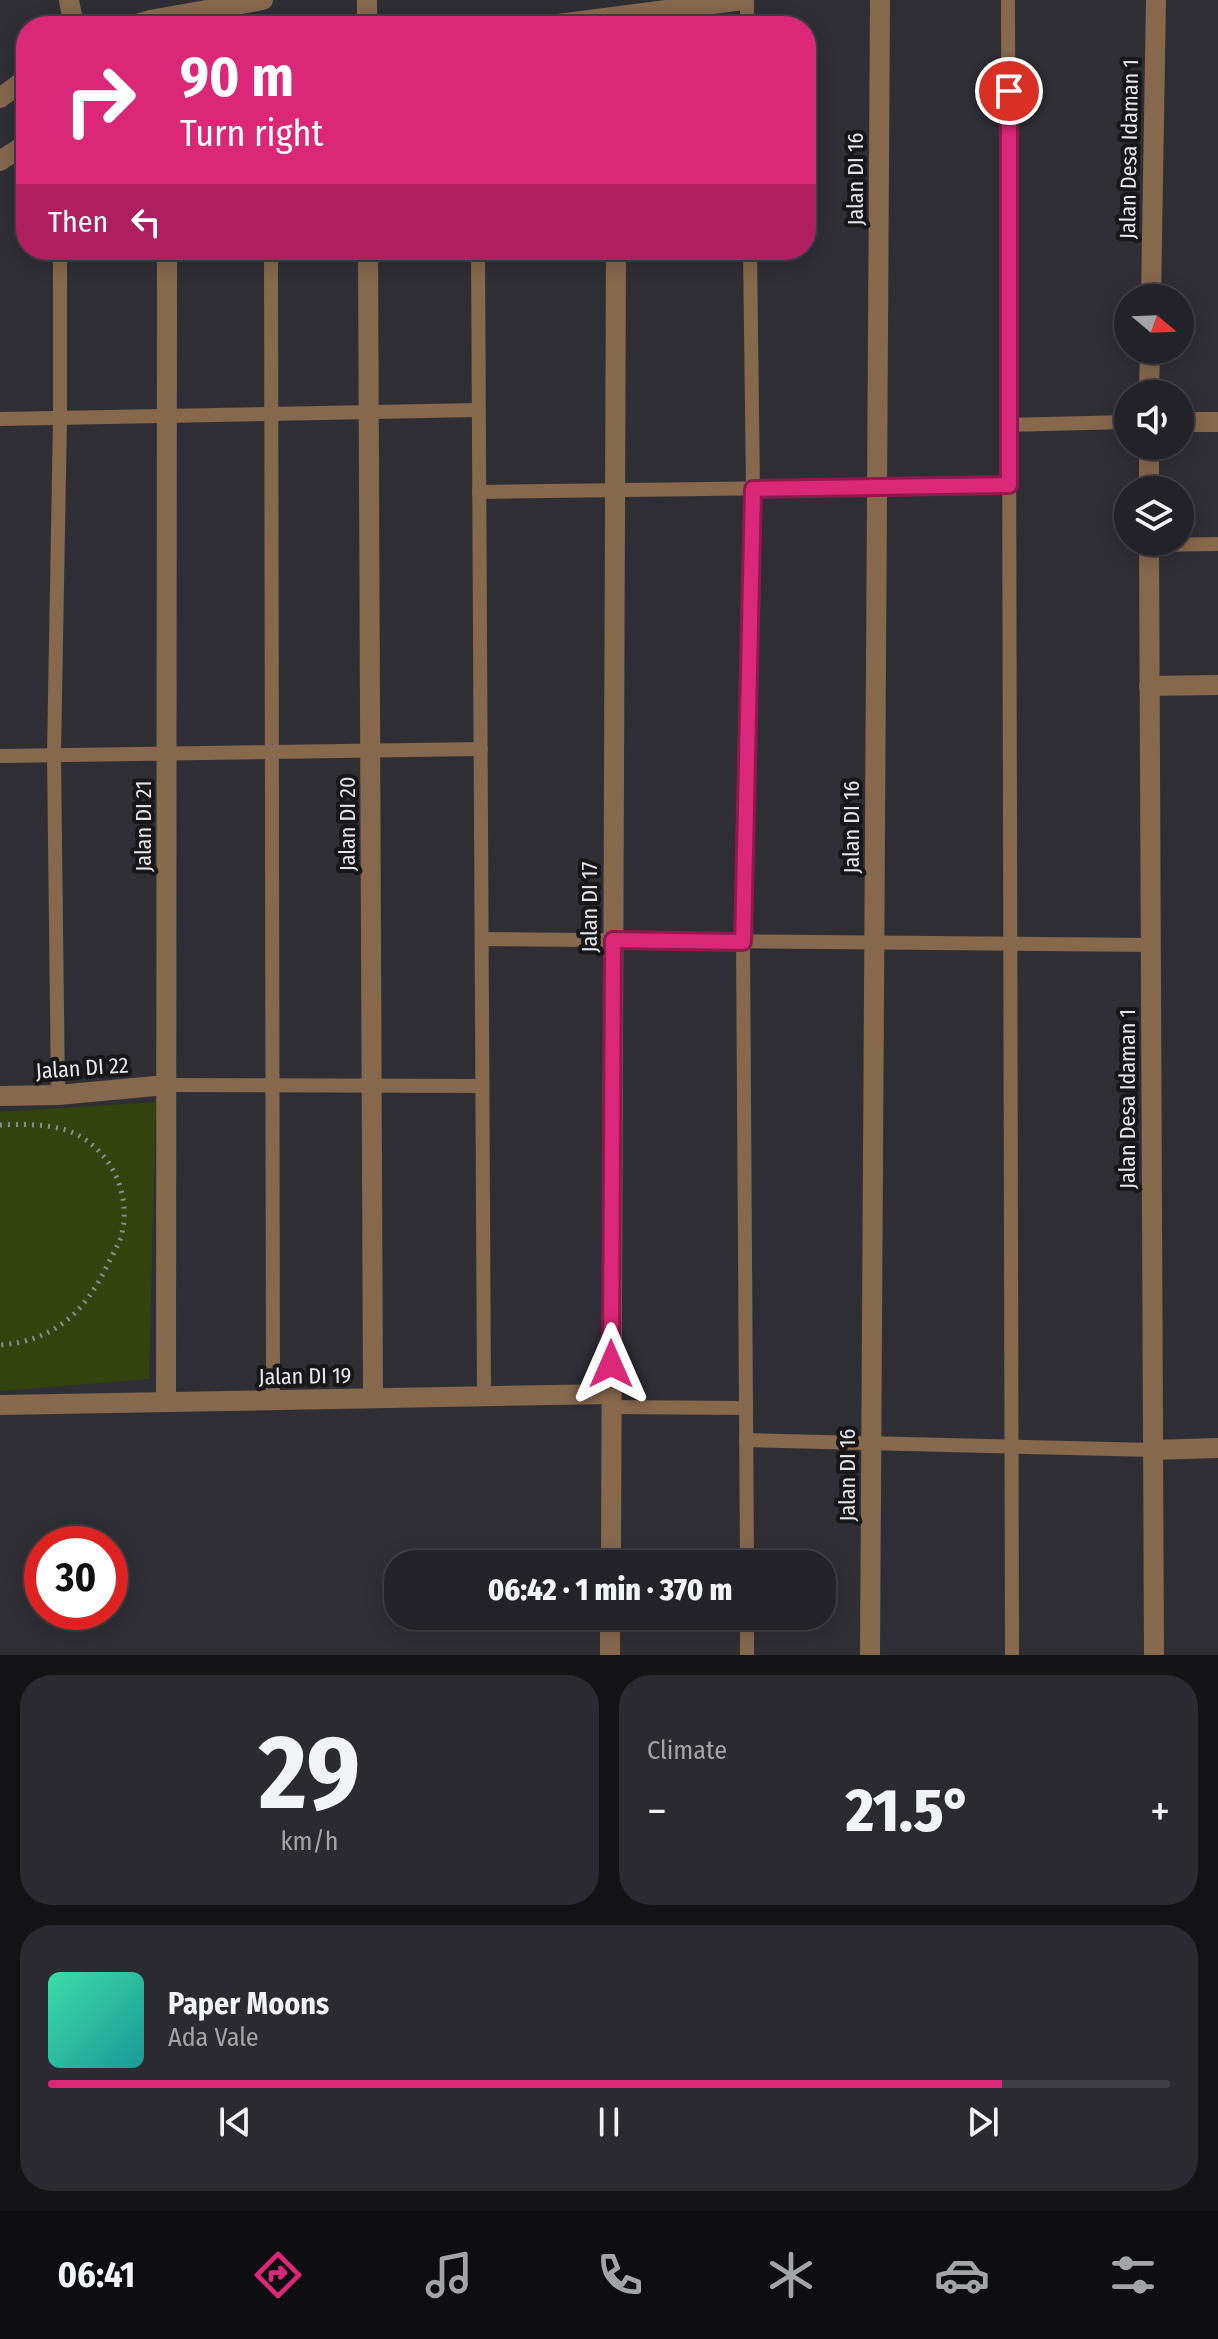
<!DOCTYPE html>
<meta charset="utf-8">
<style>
body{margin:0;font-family:"Fira Sans Condensed",sans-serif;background:#2b2a30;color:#f1f3f6;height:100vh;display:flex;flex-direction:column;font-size:30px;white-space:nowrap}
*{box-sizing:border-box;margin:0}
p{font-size:26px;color:#a3a4a8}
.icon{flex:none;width:44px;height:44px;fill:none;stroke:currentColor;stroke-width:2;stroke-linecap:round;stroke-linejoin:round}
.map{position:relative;height:1655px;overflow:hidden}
.panel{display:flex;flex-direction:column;gap:20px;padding:20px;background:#131316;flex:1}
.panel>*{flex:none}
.top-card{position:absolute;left:16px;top:16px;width:800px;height:244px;border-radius:32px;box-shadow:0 4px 20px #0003,0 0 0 2px #403f45;background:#db2777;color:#fff;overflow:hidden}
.needle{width:52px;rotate:109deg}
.buttons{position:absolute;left:1114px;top:284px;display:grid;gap:16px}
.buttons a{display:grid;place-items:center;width:80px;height:80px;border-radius:50%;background:#232228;box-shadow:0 4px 20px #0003,0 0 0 2px #403f45;font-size:40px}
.speed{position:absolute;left:24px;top:1526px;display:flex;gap:16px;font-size:40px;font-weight:700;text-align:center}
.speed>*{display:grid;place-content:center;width:104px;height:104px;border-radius:50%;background:#232228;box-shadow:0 4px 20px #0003,0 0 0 2px #403f45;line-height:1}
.speed .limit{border:12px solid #d22;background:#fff;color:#111}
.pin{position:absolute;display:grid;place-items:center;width:68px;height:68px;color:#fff;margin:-34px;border:4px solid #fff;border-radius:50%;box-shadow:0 2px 8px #0007}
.me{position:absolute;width:88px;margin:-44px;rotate:0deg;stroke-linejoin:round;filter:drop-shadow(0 0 6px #0008)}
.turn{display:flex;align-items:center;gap:28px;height:168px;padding:0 32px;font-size:36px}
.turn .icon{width:104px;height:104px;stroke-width:2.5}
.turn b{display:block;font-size:56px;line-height:68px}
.then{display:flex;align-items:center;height:76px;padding:0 32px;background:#0003;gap:16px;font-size:30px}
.big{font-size:60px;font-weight:800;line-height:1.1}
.panel .widget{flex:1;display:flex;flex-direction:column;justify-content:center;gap:12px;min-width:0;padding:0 28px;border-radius:32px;background:#2b2a30}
.panel .dial{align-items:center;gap:0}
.dial b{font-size:104px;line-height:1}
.song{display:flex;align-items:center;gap:24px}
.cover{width:96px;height:96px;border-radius:12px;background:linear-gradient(135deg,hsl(160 70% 55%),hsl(180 70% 35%))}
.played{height:8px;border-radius:4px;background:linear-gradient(90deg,#db2777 85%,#403f45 85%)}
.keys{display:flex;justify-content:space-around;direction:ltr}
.heat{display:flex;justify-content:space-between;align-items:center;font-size:44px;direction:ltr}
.panel .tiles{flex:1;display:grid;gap:20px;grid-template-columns:1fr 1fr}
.widget:last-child{grid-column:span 2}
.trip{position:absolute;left:384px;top:1550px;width:452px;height:80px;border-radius:32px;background:#232228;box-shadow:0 4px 20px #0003,0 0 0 2px #403f45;font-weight:800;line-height:80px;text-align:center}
.dock{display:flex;height:128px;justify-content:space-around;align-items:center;background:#0e0e10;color:#a3a4a8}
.dock .icon{width:56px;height:56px}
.dock .on{color:#db2777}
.dock b{font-size:36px;color:#f1f3f6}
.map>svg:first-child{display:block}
.green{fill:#33430e}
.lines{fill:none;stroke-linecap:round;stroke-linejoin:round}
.path{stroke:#8c8b91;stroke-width:5;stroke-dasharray:2 6;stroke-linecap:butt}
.service{stroke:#86684d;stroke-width:14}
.minor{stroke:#86684d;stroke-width:20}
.route-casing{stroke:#8e194d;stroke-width:20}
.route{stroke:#db2777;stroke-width:14}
.labels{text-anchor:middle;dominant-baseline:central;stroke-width:8;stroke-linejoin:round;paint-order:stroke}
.street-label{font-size:22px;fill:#e6e5ea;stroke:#17171a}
</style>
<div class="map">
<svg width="1218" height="1655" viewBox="0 0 1218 1655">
<rect width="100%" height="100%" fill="#2f2e35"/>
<path class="green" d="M156,1102L149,1379L0,1391V1112Z"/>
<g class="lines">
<path class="path" d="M0,1125C20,1124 43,1124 62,1129C107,1141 134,1192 121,1237C117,1248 110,1259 105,1270C82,1315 52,1341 0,1345"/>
<g class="service">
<path d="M747,0V26"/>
<path d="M1008,0L1012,1655"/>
<path d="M271,250L273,1400"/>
<path d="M478,250L484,1397"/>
<path d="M0,419L478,410"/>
<path d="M1009,425L1128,422"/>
<path d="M479,492L1009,485"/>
<path d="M1149,545L1218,544"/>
<path d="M0,756L481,749"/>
<path d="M482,939L1150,945"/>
<path d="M166,1085L482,1086"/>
<path d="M58,1095L54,755L60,418V250"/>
<path d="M611,1407L746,1408"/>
<path d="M746,1440L1153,1450"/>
<path d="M747,1564L743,942L753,489L750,250"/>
<path d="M747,1616V1655"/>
</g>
<g class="minor">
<path d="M69,0L74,26"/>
<path d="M367,0V26"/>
<path d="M130,26L150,20L263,0"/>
<path d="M543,26L743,0"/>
<path d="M0,98L26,79"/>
<path d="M0,161L26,144"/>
<path d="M368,250L373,1398"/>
<path d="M1151,298L1156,0"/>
<path d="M1149,394L1150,350"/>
<path d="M1180,422H1218"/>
<path d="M1149,446V490"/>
<path d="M1149,542L1154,1655"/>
<path d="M1149,686L1218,685"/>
<path d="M0,1096L58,1095L166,1085"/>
<path d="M166,1402L167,250"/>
<path d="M0,1405L611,1394"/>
<path d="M1153,1450L1218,1448"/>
<path d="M611,1564L616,250"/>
<path d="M610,1655V1616"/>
<path d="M870,1655L880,0"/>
</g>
</g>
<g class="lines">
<defs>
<path id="route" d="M611,1364L613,940L743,942L753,489L1009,485V91"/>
</defs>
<use href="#route" class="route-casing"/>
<use href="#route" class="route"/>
</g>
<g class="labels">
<g class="street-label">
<text transform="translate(1129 149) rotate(-89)">Jalan Desa Idaman 1</text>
<text transform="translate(855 179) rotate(-90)">Jalan DI 16</text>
<text transform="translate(347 824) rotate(-90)">Jalan DI 20</text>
<text transform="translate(143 826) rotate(-90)">Jalan DI 21</text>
<text transform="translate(851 827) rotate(-90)">Jalan DI 16</text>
<text transform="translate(589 907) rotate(-90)">Jalan DI 17</text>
<text transform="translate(82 1068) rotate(-4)">Jalan DI 22</text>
<text transform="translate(1127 1099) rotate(-90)">Jalan Desa Idaman 1</text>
<text transform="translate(305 1376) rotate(-1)">Jalan DI 19</text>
<text transform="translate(847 1475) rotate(-90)">Jalan DI 16</text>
</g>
</g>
</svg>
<div class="buttons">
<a><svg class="needle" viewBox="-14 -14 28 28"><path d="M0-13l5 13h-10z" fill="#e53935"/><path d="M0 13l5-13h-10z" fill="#a3a4a8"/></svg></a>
<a><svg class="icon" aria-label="sound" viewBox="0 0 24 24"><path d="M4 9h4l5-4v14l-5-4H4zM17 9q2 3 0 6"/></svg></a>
<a><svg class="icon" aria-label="layers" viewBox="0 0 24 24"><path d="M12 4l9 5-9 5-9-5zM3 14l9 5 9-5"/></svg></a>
</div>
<div class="speed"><div class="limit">30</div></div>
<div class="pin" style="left:1009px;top:91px;background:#d93025"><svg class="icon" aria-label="arrive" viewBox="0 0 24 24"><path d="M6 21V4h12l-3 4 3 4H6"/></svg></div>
<svg class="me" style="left:611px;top:1364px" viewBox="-20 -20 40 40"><path d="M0-17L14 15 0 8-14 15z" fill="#db2777" stroke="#fff" stroke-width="4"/></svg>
<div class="trip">06:42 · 1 min · 370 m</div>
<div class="top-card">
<div class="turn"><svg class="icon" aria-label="right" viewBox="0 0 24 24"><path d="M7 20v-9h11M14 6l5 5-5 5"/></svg><div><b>90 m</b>Turn right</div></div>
<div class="then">Then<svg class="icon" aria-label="left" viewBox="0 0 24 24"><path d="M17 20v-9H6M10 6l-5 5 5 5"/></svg></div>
</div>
</div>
<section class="panel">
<div class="tiles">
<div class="widget dial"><b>29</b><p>km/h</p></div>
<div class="widget"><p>Climate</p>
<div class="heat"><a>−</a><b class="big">21.5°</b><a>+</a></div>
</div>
<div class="widget">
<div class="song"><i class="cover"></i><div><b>Paper Moons</b><p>Ada Vale</p></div></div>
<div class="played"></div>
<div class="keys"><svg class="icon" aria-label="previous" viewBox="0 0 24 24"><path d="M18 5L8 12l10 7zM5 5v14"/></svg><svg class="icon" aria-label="pause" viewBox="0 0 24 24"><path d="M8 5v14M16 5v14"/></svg><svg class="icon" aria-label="next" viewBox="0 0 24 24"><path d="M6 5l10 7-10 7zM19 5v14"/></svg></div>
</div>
</div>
</section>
<nav class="dock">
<b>06:41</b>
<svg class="icon on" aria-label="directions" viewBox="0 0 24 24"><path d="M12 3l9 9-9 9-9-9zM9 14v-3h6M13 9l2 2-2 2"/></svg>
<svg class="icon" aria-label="music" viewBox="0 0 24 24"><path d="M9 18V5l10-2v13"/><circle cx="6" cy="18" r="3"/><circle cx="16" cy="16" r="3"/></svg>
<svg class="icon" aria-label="phone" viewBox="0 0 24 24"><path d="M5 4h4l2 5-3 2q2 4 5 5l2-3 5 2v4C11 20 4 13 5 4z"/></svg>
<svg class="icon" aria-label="climate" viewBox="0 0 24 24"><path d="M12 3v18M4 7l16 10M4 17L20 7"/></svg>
<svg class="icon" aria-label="car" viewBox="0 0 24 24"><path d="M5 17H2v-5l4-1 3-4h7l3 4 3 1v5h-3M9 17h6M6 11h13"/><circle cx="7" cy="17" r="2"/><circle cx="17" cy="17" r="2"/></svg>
<svg class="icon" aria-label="filters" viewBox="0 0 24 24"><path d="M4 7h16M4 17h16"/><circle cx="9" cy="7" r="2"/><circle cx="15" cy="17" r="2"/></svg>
</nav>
